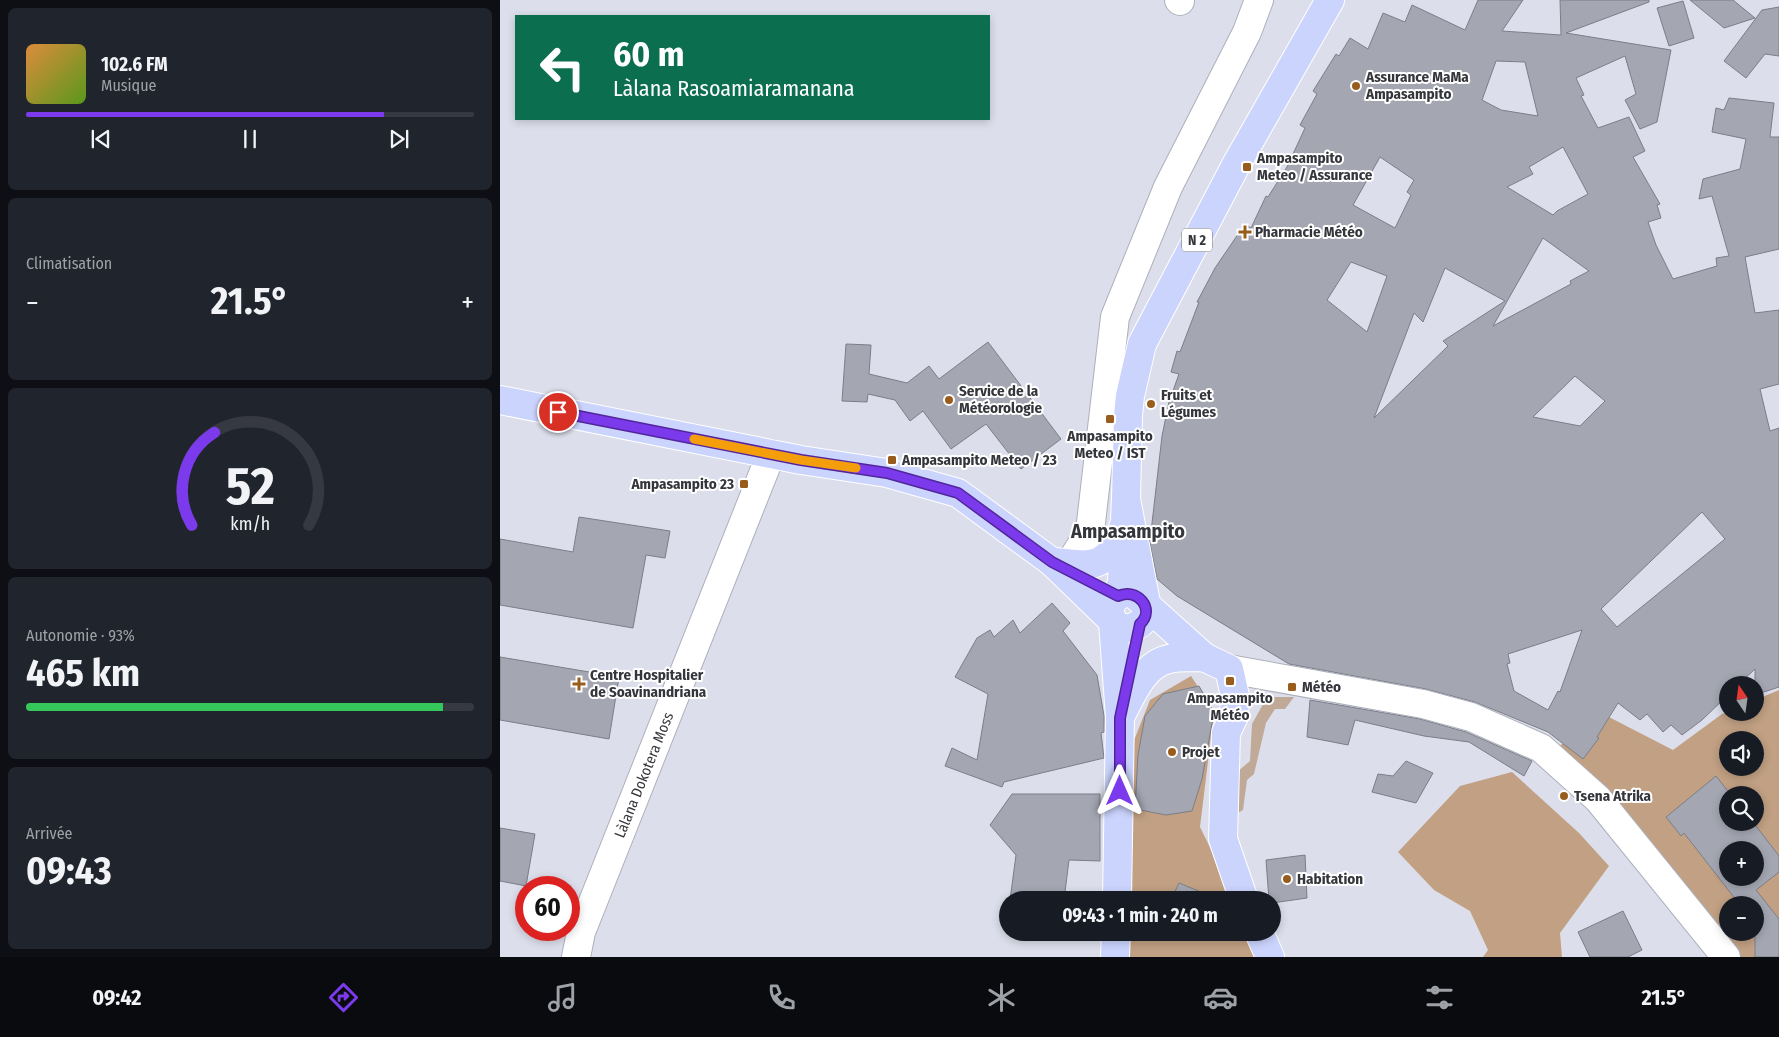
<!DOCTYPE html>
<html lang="fr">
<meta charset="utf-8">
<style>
body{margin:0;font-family:"Fira Sans Condensed",sans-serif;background:#20242c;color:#f1f3f6;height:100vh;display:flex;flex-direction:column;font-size:19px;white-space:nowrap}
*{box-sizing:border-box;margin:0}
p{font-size:16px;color:#9ea1a6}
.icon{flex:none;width:28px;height:28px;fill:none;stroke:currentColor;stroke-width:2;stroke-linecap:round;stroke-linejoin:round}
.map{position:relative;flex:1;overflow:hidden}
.drawer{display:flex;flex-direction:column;gap:8px;padding:8px;background:#0d0f14;width:500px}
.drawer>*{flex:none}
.hud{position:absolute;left:15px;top:15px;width:475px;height:105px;border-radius:0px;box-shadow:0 2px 8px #0003;background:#0b6e4f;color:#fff;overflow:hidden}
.needle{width:32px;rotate:347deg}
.controls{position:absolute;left:1219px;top:676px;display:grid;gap:10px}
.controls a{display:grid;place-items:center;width:45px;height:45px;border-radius:50%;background:#171b24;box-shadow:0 2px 8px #0003;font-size:25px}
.speed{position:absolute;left:15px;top:876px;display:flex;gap:10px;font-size:25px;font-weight:700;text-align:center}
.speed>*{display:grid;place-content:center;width:65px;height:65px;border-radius:50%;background:#171b24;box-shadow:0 2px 8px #0003;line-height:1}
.speed .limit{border:8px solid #d22;background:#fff;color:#111}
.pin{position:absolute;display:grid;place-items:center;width:42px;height:42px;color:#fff;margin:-21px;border:2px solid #fff;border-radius:50%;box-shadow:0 1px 5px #0007}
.me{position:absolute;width:55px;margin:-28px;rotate:0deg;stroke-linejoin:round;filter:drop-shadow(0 0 4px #0008)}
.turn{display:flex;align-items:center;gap:18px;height:105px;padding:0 15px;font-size:22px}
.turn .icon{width:65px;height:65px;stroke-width:2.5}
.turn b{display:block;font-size:35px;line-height:42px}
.big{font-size:38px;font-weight:700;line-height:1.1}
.drawer .tile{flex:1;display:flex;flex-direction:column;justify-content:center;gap:8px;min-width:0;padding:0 18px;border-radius:8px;background:#20242c}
.drawer .dial{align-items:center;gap:0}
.dial svg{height:130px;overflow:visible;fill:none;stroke:#363941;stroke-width:7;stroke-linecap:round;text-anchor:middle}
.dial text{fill:#f1f3f6;stroke:none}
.song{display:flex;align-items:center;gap:15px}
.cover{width:60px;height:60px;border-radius:8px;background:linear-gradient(135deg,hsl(30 70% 55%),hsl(90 70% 35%))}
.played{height:5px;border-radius:2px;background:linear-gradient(90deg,#7c3aed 80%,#363941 80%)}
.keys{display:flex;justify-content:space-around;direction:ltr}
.heat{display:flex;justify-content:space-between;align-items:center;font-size:28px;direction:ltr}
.charge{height:8px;border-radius:4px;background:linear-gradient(90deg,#34c759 93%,#363941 0)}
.trip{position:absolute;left:499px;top:891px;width:282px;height:50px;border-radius:25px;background:#171b24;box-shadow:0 2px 8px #0003;font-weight:700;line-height:50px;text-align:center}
.tab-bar{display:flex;height:80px;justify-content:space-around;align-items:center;background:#090b0e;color:#9ea1a6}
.tab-bar .icon{width:35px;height:35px}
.tab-bar .current{color:#7c3aed}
.tab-bar b{font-size:22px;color:#f1f3f6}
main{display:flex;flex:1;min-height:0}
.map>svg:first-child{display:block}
.green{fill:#c0aa97}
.forest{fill:#c1a083;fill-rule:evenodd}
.building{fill:#a4a7b2;stroke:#7b7e88;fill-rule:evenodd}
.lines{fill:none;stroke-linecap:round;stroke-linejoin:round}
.minor-casing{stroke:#adb0bb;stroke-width:30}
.major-casing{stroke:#fff;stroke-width:30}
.minor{stroke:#fff;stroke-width:28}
.major{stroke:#cbd4fd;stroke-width:28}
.route-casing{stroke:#51269a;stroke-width:12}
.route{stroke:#7c3aed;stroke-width:9}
.slow{stroke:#f59e0b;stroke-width:9}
.poi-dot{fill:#985d1d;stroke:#fff;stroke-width:2}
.labels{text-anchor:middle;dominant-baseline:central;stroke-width:4;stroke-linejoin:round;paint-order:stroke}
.shield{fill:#fff;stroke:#727276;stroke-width:1}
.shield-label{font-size:14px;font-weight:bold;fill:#35363b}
.poi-label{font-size:15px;font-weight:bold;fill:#35363b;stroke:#fff;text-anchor:start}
.street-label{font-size:15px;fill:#35363b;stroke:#fff}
.district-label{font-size:20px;font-weight:bold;fill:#35363b;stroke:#fff}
</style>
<main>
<section class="drawer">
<div class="tile">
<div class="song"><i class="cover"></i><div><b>102.6 FM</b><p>Musique</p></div></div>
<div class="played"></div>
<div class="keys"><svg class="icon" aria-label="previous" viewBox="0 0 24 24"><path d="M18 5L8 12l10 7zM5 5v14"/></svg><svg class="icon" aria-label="pause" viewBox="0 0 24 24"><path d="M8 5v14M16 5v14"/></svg><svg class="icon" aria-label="next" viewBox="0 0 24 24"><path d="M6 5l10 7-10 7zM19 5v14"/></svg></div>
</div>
<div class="tile"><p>Climatisation</p>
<div class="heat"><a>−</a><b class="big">21.5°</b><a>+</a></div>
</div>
<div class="tile dial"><svg viewBox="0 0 100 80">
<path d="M14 69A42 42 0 1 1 86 69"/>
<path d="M14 69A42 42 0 0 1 28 12" stroke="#7c3aed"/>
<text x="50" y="56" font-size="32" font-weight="700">52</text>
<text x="50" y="72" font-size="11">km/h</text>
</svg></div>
<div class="tile"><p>Autonomie · 93%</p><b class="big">465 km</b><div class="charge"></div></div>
<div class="tile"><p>Arrivée</p><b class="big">09:43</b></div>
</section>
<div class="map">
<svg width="1279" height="957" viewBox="0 0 1279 957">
<rect width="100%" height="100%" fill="#dcdfeb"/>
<path class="green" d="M767,697H794L785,709H775L766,723L754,774L747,780L743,810L734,815L737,772L750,761L752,724Z"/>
<g class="forest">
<path d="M691,676L714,712L700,827L736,900H630L633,743L650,700Z"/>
<path d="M1279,690V957H1238L1058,747L1103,714L1173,750L1222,714L1227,712H1255V700ZM1228,740H1255V768H1228ZM1228,795H1255V822H1228ZM1228,850H1255V878H1228ZM1228,905H1255V932H1228Z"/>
<path d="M1012,772L1079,833L1109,866L1060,933L1062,957H983L988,950L970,911L934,890L898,852L960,786Z"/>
<path d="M629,932L752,933L764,957H629Z"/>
</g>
<g class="building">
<path d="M978,0H1023L1002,31L1061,35L1060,0H1149V2L1066,33L1171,50L1157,122L1140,129L1125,100L1136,94L1125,56L1076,78L1084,95L1081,96L1098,128L1129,117L1145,151L1133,157L1160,204L1157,205L1161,218L1148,222L1156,245L1173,279L1217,266L1216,258L1229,256L1212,196L1199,199L1203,179L1240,169L1246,139L1212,132L1216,108L1224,110L1229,98L1274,103L1270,137H1279V249L1245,257L1255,313L1279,310V384L1260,389L1270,431L1279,428V687L1255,695V669L1238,685H1228V695L1202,720L1182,735L1171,725L1163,732L1147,714L1140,720L1118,703L1097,737L1099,738L1083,759L1048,732L975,702L926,689L789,664L677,596L657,579L648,533L651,532L662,436L669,402L679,374L671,372L677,351L680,352L699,302H697L715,268L745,224L751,228L766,196L768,197L787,167L805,128L800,125L817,94L813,91L836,54L839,56L850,38L868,49L883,13L905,22L912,5L965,30ZM996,61L1025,62L1038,116L1001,110L982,100ZM1063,147L1088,194L1057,211L1053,215L1007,187L1033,174L1029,167ZM880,157L914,180L907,192L911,195L895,228L853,205ZM1043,238L1089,271L1070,281L1071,284L993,326ZM851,262L887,276L867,332L827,300ZM945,268L1005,301L943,341L948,346L874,418L914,313L923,322ZM1075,376L1105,401L1080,426L1033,417ZM1202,512L1225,539L1117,627L1101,609ZM1082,630L1060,692L1058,691L1048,710L1014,691L1007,664L1010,663L1008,654Z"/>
<path d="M1190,0H1233L1255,18L1224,28Z"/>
<path d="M1183,1L1194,38L1169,46L1157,8Z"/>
<path d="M1279,7V56L1265,54L1246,78L1224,61L1262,10Z"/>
<path d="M488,342L561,439L521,469L486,424L451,449L423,411L410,421L395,400L368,394L367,402L342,401L346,344L371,345L369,374L407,383L429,366L439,379Z"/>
<path d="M79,517L170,531L165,558L146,555L133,628L0,605V539L73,552Z"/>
<path d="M552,603L570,623L563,631L597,675L604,716V732L601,733L604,758L504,782L502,787L445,766L452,748L477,760L488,694L455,677L477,638L490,630L494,637L513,620L520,633Z"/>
<path d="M0,657L119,677L109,739L0,720Z"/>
<path d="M699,686L714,712L702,779L692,811L666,815L635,809L638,755L645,716L663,694Z"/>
<path d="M810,700L920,719L966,732L1032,761L1024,776L969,742L924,736L855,720L848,745L807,737Z"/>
<path d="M906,761L933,773L916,803L872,792L878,774L893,776Z"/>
<path d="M1216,776L1231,795H1228V822H1253L1279,856V872L1256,890L1279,919V957H1255V905H1240L1184,833L1181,836L1166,817ZM1228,850H1255V878H1228Z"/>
<path d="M512,794H600V861L569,860L564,900H510L516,855L490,825Z"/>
<path d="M0,828L35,834L26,886L0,881Z"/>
<path d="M805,855L807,898L772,903V900H769L766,860Z"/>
<path d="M679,883L708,895L706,900H671Z"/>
<path d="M1123,911L1142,950L1128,957H1090L1078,932Z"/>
</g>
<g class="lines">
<defs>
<g id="minor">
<path d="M679,0L680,1"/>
<path d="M570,563L590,531L615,317L668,187L747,32L759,0"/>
<path d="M729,669L923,704L971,717L1041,748L1098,799L1226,957"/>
<path d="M76,957L81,932L271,454"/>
</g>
<g id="major">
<path d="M0,400L301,460L387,473L458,493L552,562L618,626C629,631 637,627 645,619L647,608L626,499"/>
<path d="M552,562C565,562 582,567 595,563C608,559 622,541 623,528"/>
<path d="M618,595L622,581L626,499L628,416L630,396L642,344L736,165L830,0"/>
<path d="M687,649L729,669L735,696L734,716L726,733L723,839L744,900"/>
<path d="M620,717C631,697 643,664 669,659C680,656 693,658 704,657"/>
<path d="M617,900L620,717L613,622L609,611C612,597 622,590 635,595L704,657"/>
<path d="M759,932L770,957"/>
<path d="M615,957L616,932"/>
</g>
</defs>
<use href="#minor" class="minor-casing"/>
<use href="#major" class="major-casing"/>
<use href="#minor" class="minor"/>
<use href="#major" class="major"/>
</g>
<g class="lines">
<defs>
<path id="route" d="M58,412L301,460L387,473L458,493L552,562L618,596C637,587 656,609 640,624L620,718V791"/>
</defs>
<use href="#route" class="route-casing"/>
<use href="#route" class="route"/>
<path class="slow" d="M194,439L301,460L356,468"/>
</g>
<g class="poi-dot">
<circle cx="856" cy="86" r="5"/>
<rect x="742" y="162" width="10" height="10" rx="2.5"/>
<path d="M742.5 224.5h5v5h5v5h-5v5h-5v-5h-5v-5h5z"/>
<circle cx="449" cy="400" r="5"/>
<circle cx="651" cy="404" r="5"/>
<rect x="605" y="414" width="10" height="10" rx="2.5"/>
<rect x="387" y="455" width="10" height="10" rx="2.5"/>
<rect x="239" y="479" width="10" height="10" rx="2.5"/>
<rect x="725" y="676" width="10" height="10" rx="2.5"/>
<path d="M76.5 676.5h5v5h5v5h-5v5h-5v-5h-5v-5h5z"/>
<rect x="787" y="682" width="10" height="10" rx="2.5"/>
<circle cx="672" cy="752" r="5"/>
<circle cx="1064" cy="796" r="5"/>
<circle cx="787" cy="879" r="5"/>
</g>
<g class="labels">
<rect class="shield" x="682" y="228.5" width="30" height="23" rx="4"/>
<g class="shield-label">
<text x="697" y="240">N 2</text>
</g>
<g class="poi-label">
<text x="866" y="77">Assurance MaMa<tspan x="866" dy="17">Ampasampito</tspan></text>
<text x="757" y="158">Ampasampito<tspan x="757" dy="17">Meteo / Assurance</tspan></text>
<text x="755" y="232">Pharmacie Météo</text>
<text x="459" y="391">Service de la<tspan x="459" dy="17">Météorologie</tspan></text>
<text x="661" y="395">Fruits et<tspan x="661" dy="17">Légumes</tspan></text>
<text x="610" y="436" text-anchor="middle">Ampasampito<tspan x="610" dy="17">Meteo / IST</tspan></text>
<text x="402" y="460">Ampasampito Meteo / 23</text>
<text x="234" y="484" text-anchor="end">Ampasampito 23</text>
<text x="90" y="675">Centre Hospitalier<tspan x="90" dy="17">de Soavinandriana</tspan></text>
<text x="802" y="687">Météo</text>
<text x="730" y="698" text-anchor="middle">Ampasampito<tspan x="730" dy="17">Météo</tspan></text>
<text x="682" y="752">Projet</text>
<text x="1074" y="796">Tsena Atrika</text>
<text x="797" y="879">Habitation</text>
</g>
<g class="street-label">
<text transform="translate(144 775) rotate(-68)">Làlana Dokotera Moss</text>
</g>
<g class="district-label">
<text x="628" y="531">Ampasampito</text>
</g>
</g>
</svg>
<div class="controls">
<a><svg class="needle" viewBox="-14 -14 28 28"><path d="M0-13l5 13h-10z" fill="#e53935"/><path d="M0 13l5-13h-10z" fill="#9ea1a6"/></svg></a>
<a><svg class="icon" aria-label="sound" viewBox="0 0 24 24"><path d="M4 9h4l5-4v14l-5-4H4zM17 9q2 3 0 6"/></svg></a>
<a><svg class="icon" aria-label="search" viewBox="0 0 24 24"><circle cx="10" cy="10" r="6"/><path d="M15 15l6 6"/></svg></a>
<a>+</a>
<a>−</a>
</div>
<div class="speed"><div class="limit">60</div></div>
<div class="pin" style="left:58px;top:412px;background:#d93025"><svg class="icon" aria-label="arrive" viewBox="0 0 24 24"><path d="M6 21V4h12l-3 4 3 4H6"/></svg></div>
<svg class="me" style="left:620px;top:791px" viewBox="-20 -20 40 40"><path d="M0-17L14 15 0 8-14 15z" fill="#7c3aed" stroke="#fff" stroke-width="4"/></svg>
<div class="trip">09:43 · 1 min · 240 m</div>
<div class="hud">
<div class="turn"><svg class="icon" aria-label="left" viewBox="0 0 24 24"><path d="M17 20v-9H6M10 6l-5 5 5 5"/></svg><div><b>60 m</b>Làlana Rasoamiaramanana</div></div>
</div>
</div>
</main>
<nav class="tab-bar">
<b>09:42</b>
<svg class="icon current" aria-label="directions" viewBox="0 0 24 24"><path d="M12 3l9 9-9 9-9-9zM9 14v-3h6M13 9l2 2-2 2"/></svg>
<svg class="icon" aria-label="music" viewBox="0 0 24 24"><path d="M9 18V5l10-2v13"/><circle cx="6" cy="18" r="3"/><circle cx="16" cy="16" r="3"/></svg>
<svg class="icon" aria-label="phone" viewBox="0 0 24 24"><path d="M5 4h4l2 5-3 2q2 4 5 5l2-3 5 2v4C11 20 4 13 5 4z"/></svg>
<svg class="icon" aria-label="climate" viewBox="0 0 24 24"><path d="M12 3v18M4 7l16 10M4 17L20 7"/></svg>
<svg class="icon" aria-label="car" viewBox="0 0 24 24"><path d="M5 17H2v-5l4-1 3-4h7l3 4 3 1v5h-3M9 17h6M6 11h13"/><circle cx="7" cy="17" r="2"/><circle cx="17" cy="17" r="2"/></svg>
<svg class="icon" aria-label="filters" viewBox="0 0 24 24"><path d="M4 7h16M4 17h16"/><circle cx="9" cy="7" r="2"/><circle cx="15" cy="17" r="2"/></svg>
<b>21.5°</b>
</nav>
